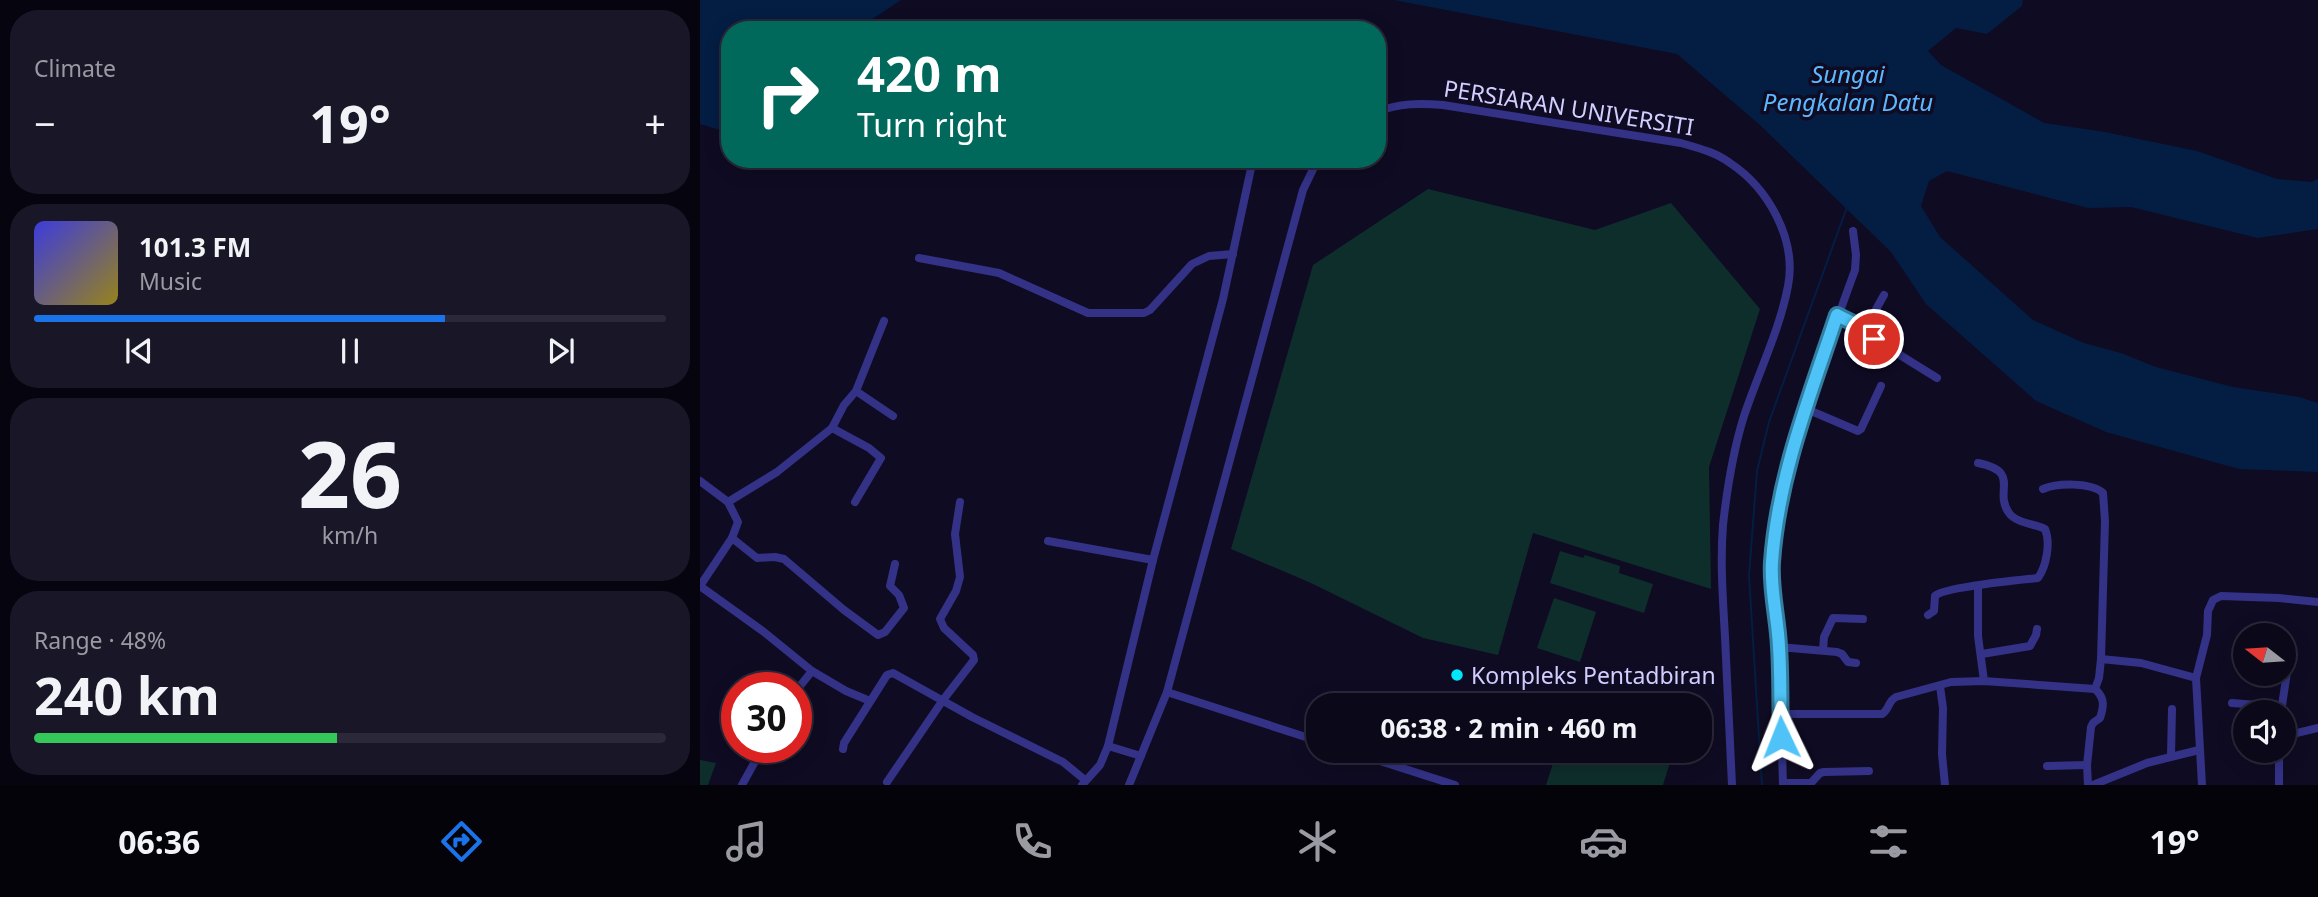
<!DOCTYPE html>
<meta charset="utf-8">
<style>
body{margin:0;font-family:"Noto Sans",sans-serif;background:#191627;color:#f1f3f6;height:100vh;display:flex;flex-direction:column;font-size:26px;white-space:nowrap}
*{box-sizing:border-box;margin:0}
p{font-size:23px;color:#9a9aa2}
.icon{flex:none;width:38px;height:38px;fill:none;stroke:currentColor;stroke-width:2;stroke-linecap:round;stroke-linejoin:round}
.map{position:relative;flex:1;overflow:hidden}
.details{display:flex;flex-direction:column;gap:10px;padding:10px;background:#06040e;width:700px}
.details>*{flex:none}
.banner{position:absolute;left:21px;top:21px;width:665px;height:147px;border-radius:28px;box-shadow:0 4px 18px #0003,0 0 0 2px #2b2939;background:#00695c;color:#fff;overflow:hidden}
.needle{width:46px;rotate:287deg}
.tools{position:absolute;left:1533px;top:623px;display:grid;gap:14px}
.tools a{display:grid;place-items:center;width:63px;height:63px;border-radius:50%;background:#0b081a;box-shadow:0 4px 18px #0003,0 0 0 2px #2b2939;font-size:35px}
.speed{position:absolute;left:21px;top:672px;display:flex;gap:14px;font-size:35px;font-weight:700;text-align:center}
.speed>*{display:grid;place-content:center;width:91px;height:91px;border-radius:50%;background:#0b081a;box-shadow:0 4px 18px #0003,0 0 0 2px #2b2939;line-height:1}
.speed .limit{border:10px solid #d22;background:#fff;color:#111}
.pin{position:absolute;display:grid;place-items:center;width:60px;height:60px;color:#fff;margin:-30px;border:4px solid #fff;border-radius:50%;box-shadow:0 2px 7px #0007}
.me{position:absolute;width:77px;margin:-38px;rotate:358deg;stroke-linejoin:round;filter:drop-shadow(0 0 5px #0008)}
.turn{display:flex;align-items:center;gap:24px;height:147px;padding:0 21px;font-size:32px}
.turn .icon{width:91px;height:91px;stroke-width:2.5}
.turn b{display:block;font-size:49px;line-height:60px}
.big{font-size:52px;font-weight:700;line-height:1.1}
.details .widget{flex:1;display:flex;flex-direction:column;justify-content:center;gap:10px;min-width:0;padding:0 24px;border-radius:28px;background:#191627}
.details .dial{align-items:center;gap:0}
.dial b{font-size:91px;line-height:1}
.song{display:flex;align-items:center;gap:21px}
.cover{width:84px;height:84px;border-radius:10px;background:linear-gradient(135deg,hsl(240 70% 55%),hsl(50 70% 35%))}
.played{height:7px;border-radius:4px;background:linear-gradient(90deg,#1a73e8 65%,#2b2939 65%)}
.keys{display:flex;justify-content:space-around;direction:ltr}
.heat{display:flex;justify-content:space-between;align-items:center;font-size:38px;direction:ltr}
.charge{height:10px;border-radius:5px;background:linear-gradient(90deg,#34c759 48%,#2b2939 0)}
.trip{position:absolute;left:606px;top:693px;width:406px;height:70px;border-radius:28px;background:#0b081a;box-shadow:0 4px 18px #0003,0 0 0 2px #2b2939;font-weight:700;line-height:70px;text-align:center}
.dock{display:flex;height:112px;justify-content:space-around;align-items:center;background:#04030a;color:#9a9aa2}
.dock .icon{width:49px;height:49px}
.dock .active{color:#1a73e8}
.dock b{font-size:32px;color:#f1f3f6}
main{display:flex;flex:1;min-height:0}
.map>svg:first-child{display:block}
.green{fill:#0e2e2c}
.water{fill:#041d43}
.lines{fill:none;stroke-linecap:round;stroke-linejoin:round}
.stream{stroke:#041d43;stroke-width:2}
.street{stroke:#333287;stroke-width:8}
.route-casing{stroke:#337fa1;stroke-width:18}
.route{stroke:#4fc3f7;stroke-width:12}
.poi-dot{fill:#00e7f9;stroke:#0f0b23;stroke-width:2.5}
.labels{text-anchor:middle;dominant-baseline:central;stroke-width:7;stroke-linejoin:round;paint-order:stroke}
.street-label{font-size:23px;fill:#d2ceff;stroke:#0f0b23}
.poi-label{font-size:23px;fill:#d2ceff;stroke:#0f0b23;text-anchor:start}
.water-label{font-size:24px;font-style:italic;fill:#5cb8ff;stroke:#0f0b23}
</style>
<main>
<section class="details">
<div class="widget"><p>Climate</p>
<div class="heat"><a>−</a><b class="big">19°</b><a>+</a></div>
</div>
<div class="widget">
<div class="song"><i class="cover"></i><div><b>101.3 FM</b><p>Music</p></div></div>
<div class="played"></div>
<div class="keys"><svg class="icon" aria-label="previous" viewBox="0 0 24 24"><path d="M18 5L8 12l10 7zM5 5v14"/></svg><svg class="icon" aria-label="pause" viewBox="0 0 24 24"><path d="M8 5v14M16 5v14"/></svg><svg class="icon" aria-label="next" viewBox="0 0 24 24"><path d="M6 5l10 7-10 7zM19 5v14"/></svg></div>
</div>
<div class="widget dial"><b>26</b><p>km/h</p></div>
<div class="widget"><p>Range · 48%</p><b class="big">240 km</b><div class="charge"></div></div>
</section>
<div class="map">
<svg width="1618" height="785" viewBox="0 0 1618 785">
<rect width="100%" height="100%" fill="#0f0b23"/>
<g class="green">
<path d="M728,189L895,230L971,203L1060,309L1009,467L1011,589L833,533L798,655L723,638L611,583L531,549L613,265Z"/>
<path d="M860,551L883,558L885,555L920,566L919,573L953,584L944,613L850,583Z"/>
<path d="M854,598L896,612L880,662L837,648Z"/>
<path d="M857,751H965L973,753L963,785H846Z"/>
<path d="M0,760L16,763L8,785H0Z"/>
</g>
<g class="water">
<path d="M0,0H201L156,30H30V133L0,124Z"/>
<path d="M694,0H1323L1322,6L1287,34L1256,28L1228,51L1241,65L1344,123L1405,132L1497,151L1577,179L1612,182L1618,179V229L1558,238L1431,207L1388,208L1247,171L1229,181L1221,206L1240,237L1333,320L1384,343L1421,353L1456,367L1533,387L1599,397L1618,403V472L1539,469L1406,432L1336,401L1226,304L1191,252L1060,125L977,54Z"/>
</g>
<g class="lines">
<path class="stream" d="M1062,785L1049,576L1057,471L1069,422L1147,207"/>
<g class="street">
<path d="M677,112C699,103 720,103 743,105L981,143C998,148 1015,152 1030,163C1068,188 1097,239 1088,286C1080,329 1058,374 1044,416C1033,451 1027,489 1023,525C1020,562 1023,600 1025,637C1027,686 1030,736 1032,785"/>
<path d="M219,258L299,273L388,313H444L450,310L492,264L509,256L533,254"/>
<path d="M1137,315L1165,329L1179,342L1237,378"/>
<path d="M1165,329L1184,295"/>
<path d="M156,391L193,416"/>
<path d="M1104,408L1158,431L1161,429L1181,386"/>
<path d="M132,428L169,448L181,458L155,502"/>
<path d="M0,481L28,502L38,522L32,538L0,586L64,632L112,671L146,691L170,701"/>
<path d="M1343,489C1357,483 1391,482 1403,493L1405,521L1401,659L1399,678L1395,689"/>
<path d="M28,502L77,472L132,428L144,405L156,391L184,321"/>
<path d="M32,538L57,558L75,557L84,559L144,610L178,635L185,632L204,608L199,595L190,586L195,564"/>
<path d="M348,541L453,560"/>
<path d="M1278,586V636L1284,681"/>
<path d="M1228,615L1234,611L1235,596C1243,587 1321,580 1338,578C1346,567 1351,543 1345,529C1335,524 1316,523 1309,513C1293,491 1322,472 1278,463"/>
<path d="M1079,647L1137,652L1142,654L1148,662L1156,663"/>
<path d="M1123,650L1124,637L1133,618L1163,619"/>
<path d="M1282,654L1330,646L1336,635L1337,629"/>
<path d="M1401,659L1441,663L1496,678L1502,785"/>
<path d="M1496,678L1507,635L1508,611L1513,600L1521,596L1579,598L1618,602"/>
<path d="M1240,686L1243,708L1242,754L1245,785"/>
<path d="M96,691L112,671"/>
<path d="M467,692L618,741"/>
<path d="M1532,703L1582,707"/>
<path d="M1581,712L1589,659"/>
<path d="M96,714L100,717"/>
<path d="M1080,714H1182C1189,710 1188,701 1196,697L1251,682L1284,681L1395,689"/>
<path d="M1584,736L1618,728"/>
<path d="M408,746L441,756"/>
<path d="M143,749L144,743L187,675L193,673L272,717L363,762L385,780"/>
<path d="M649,751L755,785"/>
<path d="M1579,751V785"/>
<path d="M1471,756L1472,709"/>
<path d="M1347,766L1387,765"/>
<path d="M187,782L243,700L274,660L273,655L244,628L240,619L256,591L260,577L255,534L260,502"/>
<path d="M1083,783H1111L1120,773L1124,772L1169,771"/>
<path d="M42,785L63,747"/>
<path d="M382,785L400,765L408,746L453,560L523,299L553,159"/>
<path d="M429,785L467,692L603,190L618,159"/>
<path d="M1083,785L1079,647L1072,565L1077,523L1099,424L1155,270L1156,255L1153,231"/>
<path d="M1388,785L1387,765L1391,727L1393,723L1400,718C1404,706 1405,698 1395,689"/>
<path d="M1393,785L1447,763L1499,750"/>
</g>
</g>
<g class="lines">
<defs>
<path id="route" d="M1081,737C1080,707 1081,677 1079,647C1078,619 1070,590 1072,562C1078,476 1110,396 1137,315L1165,329L1174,339"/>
</defs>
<use href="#route" class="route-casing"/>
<use href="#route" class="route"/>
</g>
<circle class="poi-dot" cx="757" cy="675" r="7"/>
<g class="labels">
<g class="street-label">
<text transform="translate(869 107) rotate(9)">PERSIARAN UNIVERSITI</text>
</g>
<g class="poi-label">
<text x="771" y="675">Kompleks Pentadbiran</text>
</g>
<g class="water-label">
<text x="1148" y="73">Sungai<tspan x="1148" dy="28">Pengkalan Datu</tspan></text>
</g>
</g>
</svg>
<div class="tools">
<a><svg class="needle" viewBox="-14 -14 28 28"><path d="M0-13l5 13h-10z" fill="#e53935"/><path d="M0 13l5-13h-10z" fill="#9a9aa2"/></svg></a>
<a><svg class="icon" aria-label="sound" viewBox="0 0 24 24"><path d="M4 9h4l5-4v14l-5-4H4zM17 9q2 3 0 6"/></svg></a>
</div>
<div class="speed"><div class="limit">30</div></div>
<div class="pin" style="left:1174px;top:339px;background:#d93025"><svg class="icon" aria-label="arrive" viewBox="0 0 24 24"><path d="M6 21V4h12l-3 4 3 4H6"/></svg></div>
<svg class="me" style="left:1081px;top:737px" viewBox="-20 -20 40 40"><path d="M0-17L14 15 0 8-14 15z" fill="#4fc3f7" stroke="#fff" stroke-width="4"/></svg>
<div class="trip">06:38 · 2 min · 460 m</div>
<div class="banner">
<div class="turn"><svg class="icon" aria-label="right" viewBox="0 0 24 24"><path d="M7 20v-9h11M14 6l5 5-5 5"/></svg><div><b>420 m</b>Turn right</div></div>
</div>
</div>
</main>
<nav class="dock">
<b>06:36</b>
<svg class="icon active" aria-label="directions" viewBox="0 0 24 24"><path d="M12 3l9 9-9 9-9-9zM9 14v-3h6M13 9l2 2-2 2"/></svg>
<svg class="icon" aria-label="music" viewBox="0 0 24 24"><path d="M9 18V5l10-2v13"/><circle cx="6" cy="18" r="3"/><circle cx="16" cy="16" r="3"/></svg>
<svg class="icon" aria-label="phone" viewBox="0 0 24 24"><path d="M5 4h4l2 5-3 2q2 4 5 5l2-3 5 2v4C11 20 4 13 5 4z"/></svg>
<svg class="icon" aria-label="climate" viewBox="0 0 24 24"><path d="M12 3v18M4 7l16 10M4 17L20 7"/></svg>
<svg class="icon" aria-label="car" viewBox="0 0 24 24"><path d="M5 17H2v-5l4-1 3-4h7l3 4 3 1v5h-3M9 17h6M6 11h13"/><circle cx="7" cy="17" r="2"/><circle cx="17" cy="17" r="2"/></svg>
<svg class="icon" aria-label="filters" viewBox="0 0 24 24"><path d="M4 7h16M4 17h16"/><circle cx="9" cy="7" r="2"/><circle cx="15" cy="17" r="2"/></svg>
<b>19°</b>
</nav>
